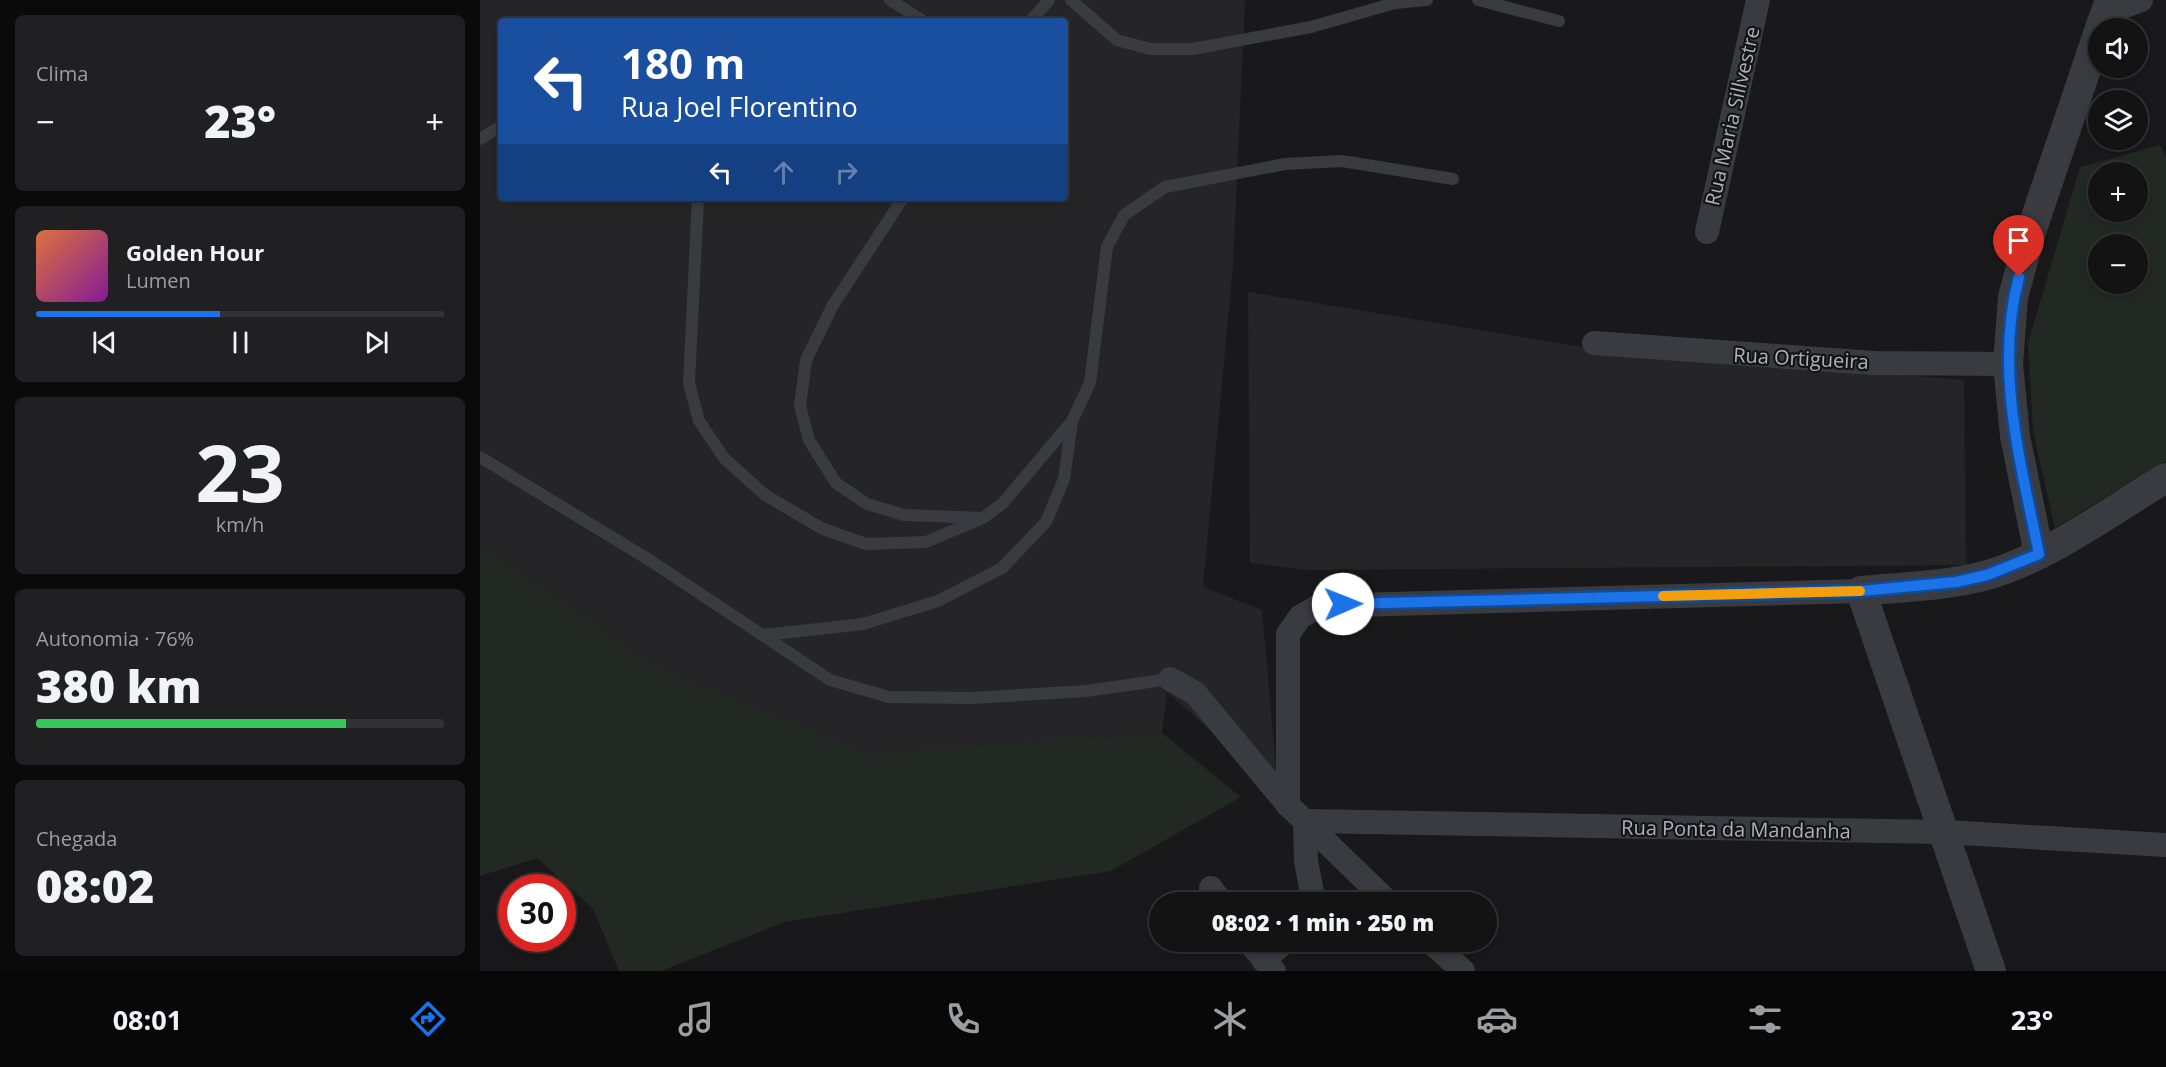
<!DOCTYPE html>
<html lang="pt">
<meta charset="utf-8">
<style>
body{margin:0;font-family:"Open Sans",sans-serif;background:#202022;color:#f1f3f6;height:100vh;display:flex;flex-direction:column;font-size:22px;white-space:nowrap}
*{box-sizing:border-box;margin:0}
p{font-size:20px;color:#9d9ea0}
.icon{flex:none;width:33px;height:33px;fill:none;stroke:currentColor;stroke-width:2;stroke-linecap:round;stroke-linejoin:round}
.map{position:relative;flex:1;overflow:hidden}
.side{display:flex;flex-direction:column;gap:15px;padding:15px;background:#0a0a0b;width:480px}
.side>*{flex:none}
.top-card{position:absolute;left:18px;top:18px;width:570px;height:183px;border-radius:6px;box-shadow:0 3px 9px #0003,0 0 0 2px #323234;background:#1a4fa0;color:#fff;overflow:hidden}
.buttons{position:absolute;left:1608px;top:18px;display:grid;gap:12px}
.buttons a{display:grid;place-items:center;width:60px;height:60px;border-radius:50%;background:#131314;box-shadow:0 3px 9px #0003,0 0 0 2px #323234;font-size:30px}
.speed{position:absolute;left:18px;top:874px;display:flex;gap:12px;font-size:30px;font-weight:700;text-align:center}
.speed>*{display:grid;place-content:center;width:78px;height:78px;border-radius:50%;background:#131314;box-shadow:0 3px 9px #0003,0 0 0 2px #323234;line-height:1}
.speed .limit{border:9px solid #d22;background:#fff;color:#111}
.pin{position:absolute;display:grid;place-items:center;width:51px;height:51px;color:#fff;margin:-62px -26px;border-radius:50% 50% 50% 0;rotate:-45deg;box-shadow:0 0 6px #0007}
.pin .icon{rotate:45deg}
.me{position:absolute;width:66px;margin:-33px;rotate:89deg;stroke-linejoin:round;filter:drop-shadow(0 0 4px #0008)}
.turn{display:flex;align-items:center;gap:21px;height:126px;padding:0 24px;font-size:27px}
.turn .icon{width:78px;height:78px;stroke-width:2.5}
.turn b{display:block;font-size:42px;line-height:51px}
.lanes{display:flex;align-items:center;height:57px;padding:0 24px;background:#0003;justify-content:center;gap:30px;direction:ltr}
.lanes .off{opacity:.35}
.big{font-size:45px;font-weight:800;line-height:1.1}
.side .widget{flex:1;display:flex;flex-direction:column;justify-content:center;gap:9px;min-width:0;padding:0 21px;border-radius:9px;background:#202022}
.side .dial{align-items:center;gap:0}
.dial b{font-size:78px;line-height:1}
.song{display:flex;align-items:center;gap:18px}
.cover{width:72px;height:72px;border-radius:9px;background:linear-gradient(135deg,hsl(20 70% 55%),hsl(290 70% 35%))}
.played{height:6px;border-radius:3px;background:linear-gradient(90deg,#1a73e8 45%,#323234 45%)}
.keys{display:flex;justify-content:space-around;direction:ltr}
.heat{display:flex;justify-content:space-between;align-items:center;font-size:33px;direction:ltr}
.charge{height:9px;border-radius:4px;background:linear-gradient(90deg,#34c759 76%,#323234 0)}
.trip{position:absolute;left:669px;top:892px;width:348px;height:60px;border-radius:30px;background:#131314;box-shadow:0 3px 9px #0003,0 0 0 2px #323234;font-weight:800;line-height:60px;text-align:center}
.tabs{display:flex;height:96px;justify-content:space-around;align-items:center;background:#080808;color:#9d9ea0}
.tabs .icon{width:42px;height:42px}
.tabs .current{color:#1a73e8}
.tabs b{font-size:27px;color:#f1f3f6}
main{display:flex;flex:1;min-height:0}
.map>svg:first-child{display:block}
.built{fill:#252528;fill-rule:evenodd}
.green{fill:#212922;fill-rule:evenodd}
.lines{fill:none;stroke-linecap:round;stroke-linejoin:round}
.service{stroke:#3a3b40;stroke-width:12}
.minor{stroke:#3a3b40;stroke-width:24}
.tertiary{stroke:#3a3b40;stroke-width:30}
.route-casing{stroke:#114b97;stroke-width:15}
.route{stroke:#1a73e8;stroke-width:10}
.slow{stroke:#f59e0b;stroke-width:10}
.labels{text-anchor:middle;dominant-baseline:central;stroke-width:4.5;stroke-linejoin:round;paint-order:stroke}
.street-label{font-size:20px;fill:#acb0ba;stroke:#141416}
</style>
<main>
<section class="side">
<div class="widget"><p>Clima</p>
<div class="heat"><a>−</a><b class="big">23°</b><a>+</a></div>
</div>
<div class="widget">
<div class="song"><i class="cover"></i><div><b>Golden Hour</b><p>Lumen</p></div></div>
<div class="played"></div>
<div class="keys"><svg class="icon" aria-label="previous" viewBox="0 0 24 24"><path d="M18 5L8 12l10 7zM5 5v14"/></svg><svg class="icon" aria-label="pause" viewBox="0 0 24 24"><path d="M8 5v14M16 5v14"/></svg><svg class="icon" aria-label="next" viewBox="0 0 24 24"><path d="M6 5l10 7-10 7zM19 5v14"/></svg></div>
</div>
<div class="widget dial"><b>23</b><p>km/h</p></div>
<div class="widget"><p>Autonomia · 76%</p><b class="big">380 km</b><div class="charge"></div></div>
<div class="widget"><p>Chegada</p><b class="big">08:02</b></div>
</section>
<div class="map">
<svg width="1686" height="971" viewBox="0 0 1686 971">
<rect width="100%" height="100%" fill="#19191b"/>
<g class="built">
<path d="M0,0H765L753,265L723,587L782,610L798,790L687,692L682,733L386,753L178,668L0,546ZM21,21H585V198H21Z"/>
<path d="M768,292L1108,348L1484,380L1486,565L825,570L770,563Z"/>
</g>
<g class="green">
<path d="M1680,145L1686,157V461L1575,528L1553,431L1548,343L1600,167ZM1618,172H1658V212H1618ZM1618,244H1658V284H1618Z"/>
<path d="M0,546L178,668L386,753L682,733L761,797L631,871L304,922L181,971H139L113,909L57,858L0,876Z"/>
</g>
<g class="lines">
<g class="service">
<path d="M410,0L443,21"/>
<path d="M591,0L637,40L670,49H713L831,27L915,3L947,0"/>
<path d="M998,0L1079,21"/>
<path d="M551,21L569,0"/>
<path d="M0,139L21,126"/>
<path d="M218,198L209,383L219,421L244,458L285,495L343,529L386,544L446,542L498,520"/>
<path d="M423,198L353,305L326,360L320,406L329,440L356,483L387,504L424,515L503,518L523,503L592,421L610,383L627,247L644,215L685,187L805,164L862,161L973,179"/>
<path d="M0,457L171,561L350,680L409,697L493,698L606,691L690,679"/>
<path d="M284,635L383,624L458,601L522,568L566,522L584,479L592,421"/>
</g>
<g class="minor">
<path d="M1626,13L1661,0"/>
<path d="M1227,232L1278,0"/>
<path d="M1114,343L1394,363L1528,364"/>
<path d="M690,679L715,693L808,805L909,903"/>
<path d="M808,805V634L820,617L839,606L1381,591"/>
<path d="M731,888L742,903"/>
<path d="M834,903L826,861L825,821L1465,832L1686,845"/>
<path d="M769,942L794,971"/>
<path d="M951,942L983,971"/>
<path d="M783,960L805,942"/>
</g>
<g class="tertiary">
<path d="M1620,28L1630,0"/>
<path d="M1559,554L1535,436L1528,364L1533,297L1550,235L1618,34"/>
<path d="M1511,971L1381,591C1422,587 1464,586 1504,576C1565,560 1632,510 1686,478"/>
</g>
</g>
<g class="lines">
<defs>
<path id="route" d="M863,604L1381,591L1476,582L1507,575L1559,554C1541,463 1514,369 1539,277"/>
</defs>
<use href="#route" class="route-casing"/>
<use href="#route" class="route"/>
<path class="slow" d="M1183,596L1380,591"/>
</g>
<g class="labels">
<g class="street-label">
<text transform="translate(1252 116) rotate(-77)">Rua Maria Sillvestre</text>
<text transform="translate(1321 358) rotate(3)">Rua Ortigueira</text>
<text transform="translate(1256 829) rotate(1)">Rua Ponta da Mandanha</text>
</g>
</g>
</svg>
<div class="buttons">
<a><svg class="icon" aria-label="sound" viewBox="0 0 24 24"><path d="M4 9h4l5-4v14l-5-4H4zM17 9q2 3 0 6"/></svg></a>
<a><svg class="icon" aria-label="layers" viewBox="0 0 24 24"><path d="M12 4l9 5-9 5-9-5zM3 14l9 5 9-5"/></svg></a>
<a>+</a>
<a>−</a>
</div>
<div class="speed"><div class="limit">30</div></div>
<div class="pin" style="left:1539px;top:277px;background:#d93025"><svg class="icon" aria-label="arrive" viewBox="0 0 24 24"><path d="M6 21V4h12l-3 4 3 4H6"/></svg></div>
<svg class="me" style="left:863px;top:604px" viewBox="-20 -20 40 40"><circle r="19" fill="#fff"/><path d="M0-13L10 11 0 6-10 11z" fill="#1a73e8"/></svg>
<div class="trip">08:02 · 1 min · 250 m</div>
<div class="top-card">
<div class="turn"><svg class="icon" aria-label="left" viewBox="0 0 24 24"><path d="M17 20v-9H6M10 6l-5 5 5 5"/></svg><div><b>180 m</b>Rua Joel Florentino</div></div>
<div class="lanes"><svg class="icon" aria-label="left" viewBox="0 0 24 24"><path d="M17 20v-9H6M10 6l-5 5 5 5"/></svg><svg class="icon off" aria-label="ahead" viewBox="0 0 24 24"><path d="M12 20V5M6 11l6-6 6 6"/></svg><svg class="icon off" aria-label="right" viewBox="0 0 24 24"><path d="M7 20v-9h11M14 6l5 5-5 5"/></svg></div>
</div>
</div>
</main>
<nav class="tabs">
<b>08:01</b>
<svg class="icon current" aria-label="directions" viewBox="0 0 24 24"><path d="M12 3l9 9-9 9-9-9zM9 14v-3h6M13 9l2 2-2 2"/></svg>
<svg class="icon" aria-label="music" viewBox="0 0 24 24"><path d="M9 18V5l10-2v13"/><circle cx="6" cy="18" r="3"/><circle cx="16" cy="16" r="3"/></svg>
<svg class="icon" aria-label="phone" viewBox="0 0 24 24"><path d="M5 4h4l2 5-3 2q2 4 5 5l2-3 5 2v4C11 20 4 13 5 4z"/></svg>
<svg class="icon" aria-label="climate" viewBox="0 0 24 24"><path d="M12 3v18M4 7l16 10M4 17L20 7"/></svg>
<svg class="icon" aria-label="car" viewBox="0 0 24 24"><path d="M5 17H2v-5l4-1 3-4h7l3 4 3 1v5h-3M9 17h6M6 11h13"/><circle cx="7" cy="17" r="2"/><circle cx="17" cy="17" r="2"/></svg>
<svg class="icon" aria-label="filters" viewBox="0 0 24 24"><path d="M4 7h16M4 17h16"/><circle cx="9" cy="7" r="2"/><circle cx="15" cy="17" r="2"/></svg>
<b>23°</b>
</nav>
